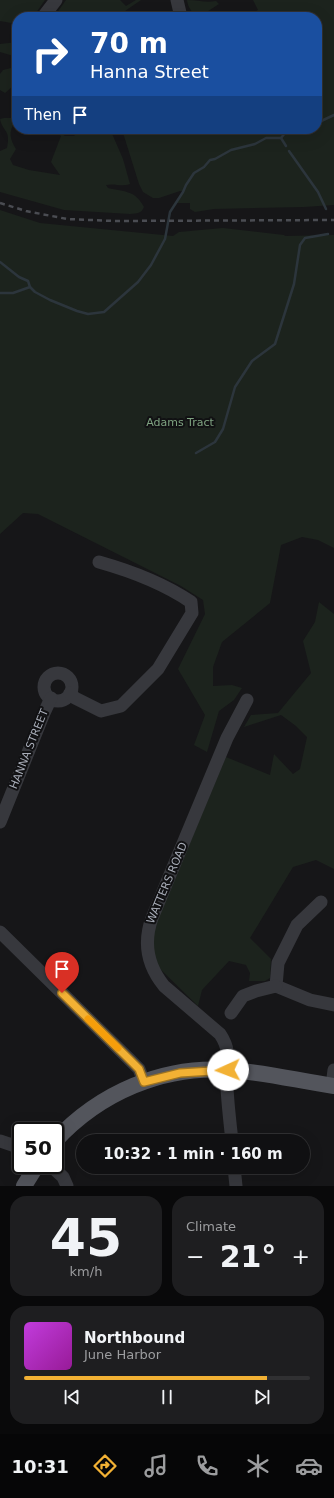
<!DOCTYPE html>
<meta charset="utf-8">
<style>
body{margin:0;font-family:"DejaVu Sans",sans-serif;background:#1e1e20;color:#f1f3f6;height:100vh;display:flex;flex-direction:column;font-size:15px;white-space:nowrap}
*{box-sizing:border-box;margin:0}
p{font-size:13px;color:#9c9d9f}
.icon{flex:none;width:22px;height:22px;fill:none;stroke:currentColor;stroke-width:2;stroke-linecap:round;stroke-linejoin:round}
.map{position:relative;height:1186px;overflow:hidden}
.drawer{display:flex;flex-direction:column;gap:10px;padding:10px;background:#09090a;flex:1}
.drawer>*{flex:none}
.banner{position:absolute;left:12px;top:12px;width:310px;height:122px;border-radius:16px;box-shadow:0 4px 16px #0002,0 0 0 1px #303032;background:#1a4fa0;color:#fff;overflow:hidden}
.speed{position:absolute;left:12px;top:1122px;display:flex;gap:8px;font-size:20px;font-weight:700;text-align:center}
.speed>*{display:grid;place-content:center;width:52px;height:52px;border-radius:50%;background:#101012;box-shadow:0 4px 16px #0002,0 0 0 1px #303032;line-height:1}
.speed .limit{border:2px solid #111;border-radius:6px;background:#fff;color:#111}
.pin{position:absolute;display:grid;place-items:center;width:34px;height:34px;color:#fff;margin:-41px -17px;border-radius:50% 50% 50% 0;rotate:-45deg;box-shadow:0 0 4px #0007}
.pin .icon{rotate:45deg}
.me{position:absolute;width:44px;margin:-22px;rotate:268deg;stroke-linejoin:round;filter:drop-shadow(0 0 3px #0008)}
.turn{display:flex;align-items:center;gap:14px;height:84px;padding:0 12px;font-size:18px}
.turn .icon{width:52px;height:52px;stroke-width:2.5}
.turn b{display:block;font-size:28px;line-height:34px}
.then{display:flex;align-items:center;height:38px;padding:0 12px;background:#0003;gap:8px;font-size:15px}
.big{font-size:30px;font-weight:700;line-height:1.1}
.drawer .widget{flex:1;display:flex;flex-direction:column;justify-content:center;gap:6px;min-width:0;padding:0 14px;border-radius:16px;background:#1e1e20}
.drawer .dial{align-items:center;gap:0}
.dial b{font-size:52px;line-height:1}
.song{display:flex;align-items:center;gap:12px}
.cover{width:48px;height:48px;border-radius:6px;background:linear-gradient(135deg,hsl(290 70% 55%),hsl(300 70% 35%))}
.played{height:4px;border-radius:2px;background:linear-gradient(90deg,#f2b134 85%,#303032 85%)}
.keys{display:flex;justify-content:space-around;direction:ltr}
.heat{display:flex;justify-content:space-between;align-items:center;font-size:22px;direction:ltr}
.drawer .tiles{flex:1;display:grid;gap:10px;grid-template-columns:1fr 1fr}
.widget:last-child{grid-column:span 2}
.trip{position:absolute;left:76px;top:1134px;width:234px;height:40px;border-radius:20px;background:#101012;box-shadow:0 4px 16px #0002,0 0 0 1px #303032;font-weight:700;line-height:40px;text-align:center}
.tabs{display:flex;height:64px;justify-content:space-around;align-items:center;background:#060607;color:#9c9d9f}
.tabs .icon{width:28px;height:28px}
.tabs .current{color:#f2b134}
.tabs b{font-size:18px;color:#f1f3f6}
.map>svg:first-child{display:block}
.green{fill:#1c231d}
.lines{fill:none;stroke-linecap:round;stroke-linejoin:round}
.stream{stroke:#2c353c;stroke-width:2.5}
.minor{stroke:#37383d;stroke-width:13}
.major{stroke:#53555c;stroke-width:16}
.rail{stroke:#4a4c52;stroke-width:2.5;stroke-dasharray:5 4;stroke-linecap:butt}
.route-casing{stroke:#9d7322;stroke-width:10}
.route{stroke:#f2b134;stroke-width:7}
.slow{stroke:#f59e0b;stroke-width:7}
.labels{text-anchor:middle;dominant-baseline:central;stroke-width:4;stroke-linejoin:round;paint-order:stroke}
.park-label{font-size:11px;fill:#7fa381;stroke:#111113}
.street-label{font-size:11px;fill:#a8adb8;stroke:#111113}
</style>
<div class="map">
<svg width="334" height="1186" viewBox="0 0 334 1186">
<rect width="100%" height="100%" fill="#161618"/>
<g class="green">
<path d="M0,0H45L33,17H17V24L0,21Z"/>
<path d="M66,0H120L126,6L136,0H141L125,11V17H54Z"/>
<path d="M187,0C197,0 206,3 216,1L219,4L199,17C192,13 188,8 187,0Z"/>
<path d="M253,0H334V205L304,207L214,209L195,212L190,209V203H176L183,191H180L159,198H153L143,192L139,184L124,136L120,129H317V17H246L258,10Z"/>
<path d="M17,42V57L0,52V44Z"/>
<path d="M15,67L12,87L5,93L0,90V74L3,70Z"/>
<path d="M4,118H12L15,122C8,132 10,139 16,149L10,159L13,165L29,170L60,175L51,162L61,136L49,129H55L65,136H74L80,129H110L123,159L130,184C122,187 114,183 106,185L108,188C125,192 135,190 144,207C141,214 137,213 130,214L64,210L0,192V151L7,148C11,129 3,133 0,119Z"/>
<path d="M0,210L40,223L173,236L179,232L223,228L284,235L285,236L334,235V548L318,540L302,537L281,545L270,603L222,642L213,667V686L232,685L242,688L234,700L219,711L207,752L194,745L205,715L178,669L205,614L203,600L181,586L38,514L23,513L0,534Z"/>
<path d="M319,602L334,614V869L316,860L293,867L250,938L271,959L270,978L265,981H249L250,973L246,965L229,961L202,990L198,1006L154,963L147,944L226,757L270,775L274,754L293,774L300,769L307,737L296,726L281,715L244,727L251,715L278,713L311,673L303,641L315,622Z"/>
</g>
<g class="lines">
<g class="stream">
<path d="M317,123L334,115"/>
<path d="M281,138L286,146"/>
<path d="M289,151L318,192L326,209"/>
<path d="M0,262L19,277L28,281L30,287L35,292L50,300L77,311L88,314L104,312L138,282L151,265L165,239L170,212L183,192L186,185L194,173L204,167L210,160L215,159L231,150L255,144L266,138H281L285,133L299,129"/>
<path d="M0,293H13L30,287"/>
<path d="M196,453L215,442L223,429L235,387L252,361L275,344L294,284L300,245L305,238L328,234"/>
</g>
<g class="minor">
<path d="M177,0L181,17"/>
<path d="M43,17L56,0"/>
<circle cx="58" cy="687" r="14"/>
<path d="M70,693L75,698L101,711L121,706L158,669L192,613L191,602C163,583 131,571 99,562"/>
<path d="M0,822L44,713L51,698"/>
<path d="M321,902L297,925L278,963L276,986L310,1000L334,1005"/>
<path d="M0,932L130,1060L139,1069L144,1082"/>
<path d="M231,1013L243,996L256,991L276,986"/>
<path d="M332,1086L334,1070"/>
<path d="M0,1141L21,1148"/>
<path d="M232,1141C230,1123 228,1106 227,1088C226,1068 233,1053 220,1034L164,986C147,965 143,943 152,918L227,738L247,700"/>
<path d="M50,1165L63,1177L67,1186"/>
<path d="M234,1167L236,1186"/>
</g>
<g class="major">
<path d="M55,1141C99,1093 163,1065 229,1070C264,1072 299,1081 334,1086"/>
<path d="M24,1186L37,1165"/>
</g>
<path class="rail" d="M0,203L26,211L67,219L114,221L334,220"/>
</g>
<g class="lines">
<defs>
<path id="route" d="M62,993L130,1060L139,1069L144,1082L180,1073L228,1070"/>
</defs>
<use href="#route" class="route-casing"/>
<use href="#route" class="route"/>
<path class="slow" d="M88,1019L118,1048"/>
</g>
<g class="labels">
<g class="park-label">
<text x="180" y="422">Adams Tract</text>
</g>
<g class="street-label">
<text transform="translate(29 749) rotate(-68)">HANNA STREET</text>
<text transform="translate(167 883) rotate(-67)">WATTERS ROAD</text>
</g>
</g>
</svg>
<div class="speed"><div class="limit">50</div></div>
<div class="pin" style="left:62px;top:993px;background:#d93025"><svg class="icon" aria-label="arrive" viewBox="0 0 24 24"><path d="M6 21V4h12l-3 4 3 4H6"/></svg></div>
<svg class="me" style="left:228px;top:1070px" viewBox="-20 -20 40 40"><circle r="19" fill="#fff"/><path d="M0-13L10 11 0 6-10 11z" fill="#f2b134"/></svg>
<div class="trip">10:32 · 1 min · 160 m</div>
<div class="banner">
<div class="turn"><svg class="icon" aria-label="right" viewBox="0 0 24 24"><path d="M7 20v-9h11M14 6l5 5-5 5"/></svg><div><b>70 m</b>Hanna Street</div></div>
<div class="then">Then<svg class="icon" aria-label="arrive" viewBox="0 0 24 24"><path d="M6 21V4h12l-3 4 3 4H6"/></svg></div>
</div>
</div>
<section class="drawer">
<div class="tiles">
<div class="widget dial"><b>45</b><p>km/h</p></div>
<div class="widget"><p>Climate</p>
<div class="heat"><a>−</a><b class="big">21°</b><a>+</a></div>
</div>
<div class="widget">
<div class="song"><i class="cover"></i><div><b>Northbound</b><p>June Harbor</p></div></div>
<div class="played"></div>
<div class="keys"><svg class="icon" aria-label="previous" viewBox="0 0 24 24"><path d="M18 5L8 12l10 7zM5 5v14"/></svg><svg class="icon" aria-label="pause" viewBox="0 0 24 24"><path d="M8 5v14M16 5v14"/></svg><svg class="icon" aria-label="next" viewBox="0 0 24 24"><path d="M6 5l10 7-10 7zM19 5v14"/></svg></div>
</div>
</div>
</section>
<nav class="tabs">
<b>10:31</b>
<svg class="icon current" aria-label="directions" viewBox="0 0 24 24"><path d="M12 3l9 9-9 9-9-9zM9 14v-3h6M13 9l2 2-2 2"/></svg>
<svg class="icon" aria-label="music" viewBox="0 0 24 24"><path d="M9 18V5l10-2v13"/><circle cx="6" cy="18" r="3"/><circle cx="16" cy="16" r="3"/></svg>
<svg class="icon" aria-label="phone" viewBox="0 0 24 24"><path d="M5 4h4l2 5-3 2q2 4 5 5l2-3 5 2v4C11 20 4 13 5 4z"/></svg>
<svg class="icon" aria-label="climate" viewBox="0 0 24 24"><path d="M12 3v18M4 7l16 10M4 17L20 7"/></svg>
<svg class="icon" aria-label="car" viewBox="0 0 24 24"><path d="M5 17H2v-5l4-1 3-4h7l3 4 3 1v5h-3M9 17h6M6 11h13"/><circle cx="7" cy="17" r="2"/><circle cx="17" cy="17" r="2"/></svg>
</nav>
